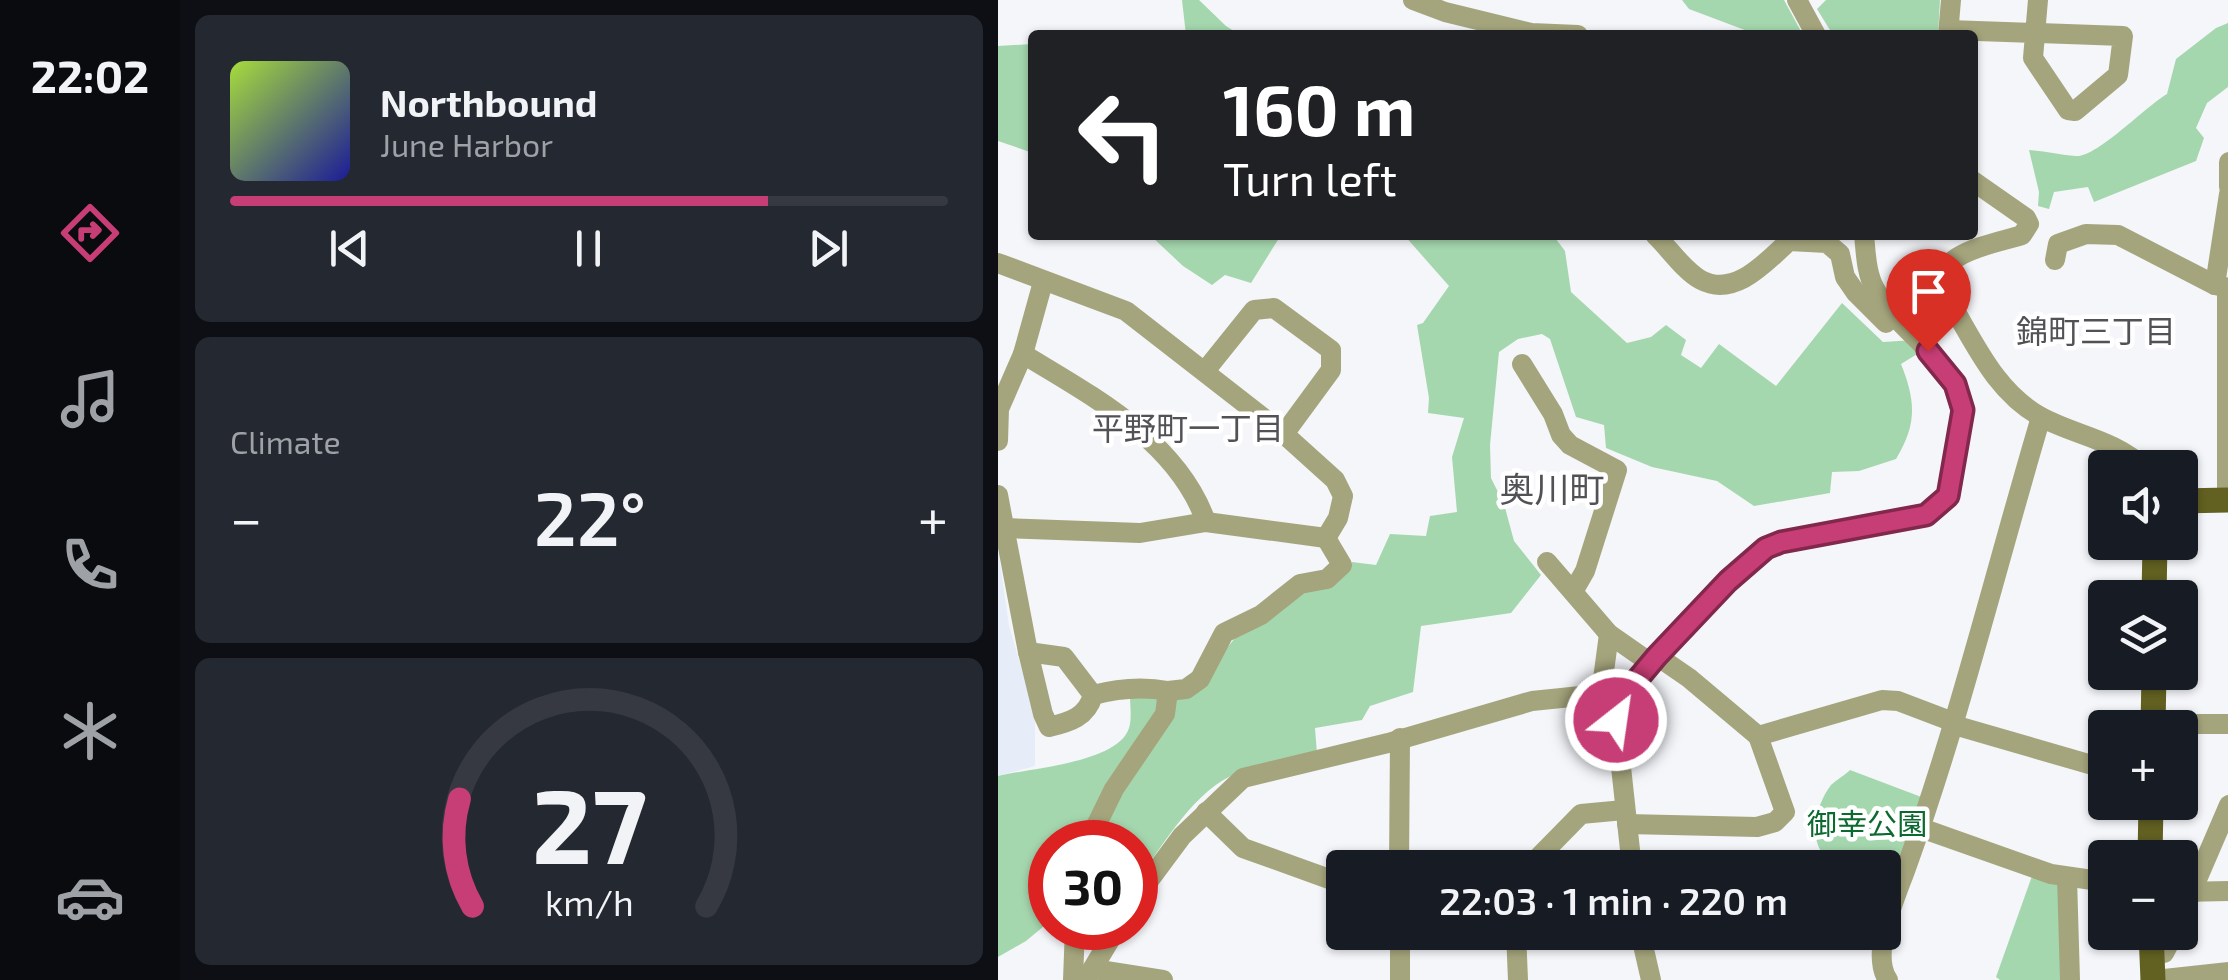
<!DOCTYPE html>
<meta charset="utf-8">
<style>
body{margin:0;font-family:"Exo 2","Noto Sans JP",sans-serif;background:#242831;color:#f1f3f6;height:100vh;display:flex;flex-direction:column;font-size:38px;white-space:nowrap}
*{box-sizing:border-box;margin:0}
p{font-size:32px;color:#9ea1a6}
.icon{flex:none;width:55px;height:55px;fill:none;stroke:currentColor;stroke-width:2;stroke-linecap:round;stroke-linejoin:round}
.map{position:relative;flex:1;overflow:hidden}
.drawer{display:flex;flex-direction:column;gap:15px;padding:15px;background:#0d0f14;width:818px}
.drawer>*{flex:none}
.hud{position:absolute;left:30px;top:30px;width:950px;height:210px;border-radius:10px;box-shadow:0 2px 8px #0004;background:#202124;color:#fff;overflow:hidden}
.controls{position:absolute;left:1090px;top:450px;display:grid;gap:20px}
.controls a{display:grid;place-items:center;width:110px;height:110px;border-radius:10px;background:#171b24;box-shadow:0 2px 8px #0004;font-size:50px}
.speed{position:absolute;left:30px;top:820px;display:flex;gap:20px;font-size:50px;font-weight:700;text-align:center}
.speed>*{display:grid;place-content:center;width:130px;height:130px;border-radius:50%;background:#171b24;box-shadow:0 2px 8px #0004;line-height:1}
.speed .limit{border:15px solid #d22;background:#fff;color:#111}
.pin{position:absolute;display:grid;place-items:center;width:85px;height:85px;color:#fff;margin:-102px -42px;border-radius:50% 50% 50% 0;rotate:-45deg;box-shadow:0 0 10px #0007}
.pin .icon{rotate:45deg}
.me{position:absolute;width:110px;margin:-55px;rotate:30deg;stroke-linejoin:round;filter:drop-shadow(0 0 8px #0008)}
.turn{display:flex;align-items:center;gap:35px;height:210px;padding:0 30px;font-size:45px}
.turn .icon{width:130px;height:130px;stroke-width:2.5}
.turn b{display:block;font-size:70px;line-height:85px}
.big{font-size:75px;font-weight:600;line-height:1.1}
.drawer .tile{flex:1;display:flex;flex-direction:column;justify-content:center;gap:15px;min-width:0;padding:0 35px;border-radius:15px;background:#242831}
.drawer .dial{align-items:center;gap:0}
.dial svg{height:260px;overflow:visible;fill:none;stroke:#363941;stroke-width:7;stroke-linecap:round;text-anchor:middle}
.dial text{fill:#f1f3f6;stroke:none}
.song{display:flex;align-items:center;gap:30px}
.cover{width:120px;height:120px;border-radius:15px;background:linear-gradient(135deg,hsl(80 70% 55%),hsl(240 70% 35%))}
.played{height:10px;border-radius:5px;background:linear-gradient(90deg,#c73d75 75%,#363941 75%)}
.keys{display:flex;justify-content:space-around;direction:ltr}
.heat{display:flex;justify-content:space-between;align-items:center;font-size:55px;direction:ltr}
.trip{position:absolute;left:328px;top:850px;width:575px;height:100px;border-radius:10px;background:#171b24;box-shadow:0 2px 8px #0004;font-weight:600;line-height:100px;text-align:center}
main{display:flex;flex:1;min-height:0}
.menu{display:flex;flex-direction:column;width:180px;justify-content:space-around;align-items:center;background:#090b0e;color:#9ea1a6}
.menu .icon{width:70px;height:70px}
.menu .current{color:#c73d75}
.menu b{font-size:45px;color:#f1f3f6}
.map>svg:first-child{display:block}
.built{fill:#e7edf8}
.green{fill:#a5d7ae}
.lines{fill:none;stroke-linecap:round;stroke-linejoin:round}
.minor{stroke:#a5a57d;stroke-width:20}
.major{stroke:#626122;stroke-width:25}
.route-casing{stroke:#81284c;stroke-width:25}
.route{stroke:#c73d75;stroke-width:18}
.labels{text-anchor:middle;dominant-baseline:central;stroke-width:9;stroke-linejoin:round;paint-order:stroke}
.park-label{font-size:30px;fill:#0b6a2f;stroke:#fff}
.neighbourhood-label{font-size:32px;fill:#505255;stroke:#fff}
.quarter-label{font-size:35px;fill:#505255;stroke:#fff}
</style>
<main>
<nav class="menu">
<b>22:02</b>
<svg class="icon current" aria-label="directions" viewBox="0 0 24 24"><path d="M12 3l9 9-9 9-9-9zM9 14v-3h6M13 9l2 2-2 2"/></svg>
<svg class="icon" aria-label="music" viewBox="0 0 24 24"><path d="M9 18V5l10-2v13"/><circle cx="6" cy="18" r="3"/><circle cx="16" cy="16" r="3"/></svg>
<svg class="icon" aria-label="phone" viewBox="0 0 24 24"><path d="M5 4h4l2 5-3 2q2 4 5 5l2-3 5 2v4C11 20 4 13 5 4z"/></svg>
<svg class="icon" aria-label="climate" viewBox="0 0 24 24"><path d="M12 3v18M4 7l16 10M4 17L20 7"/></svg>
<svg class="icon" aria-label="car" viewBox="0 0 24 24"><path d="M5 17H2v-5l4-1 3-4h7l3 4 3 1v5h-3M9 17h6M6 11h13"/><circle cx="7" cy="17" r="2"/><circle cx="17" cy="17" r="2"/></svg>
</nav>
<section class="drawer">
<div class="tile">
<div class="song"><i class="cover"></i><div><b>Northbound</b><p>June Harbor</p></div></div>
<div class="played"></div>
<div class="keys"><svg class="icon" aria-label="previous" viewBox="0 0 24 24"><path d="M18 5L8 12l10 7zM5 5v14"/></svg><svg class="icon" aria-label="pause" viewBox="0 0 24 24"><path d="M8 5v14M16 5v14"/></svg><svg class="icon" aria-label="next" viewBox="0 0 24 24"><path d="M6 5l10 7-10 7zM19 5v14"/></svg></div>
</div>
<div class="tile"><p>Climate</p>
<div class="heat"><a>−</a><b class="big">22°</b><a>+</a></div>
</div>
<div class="tile dial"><svg viewBox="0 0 100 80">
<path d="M14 69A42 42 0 1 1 86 69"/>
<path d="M14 69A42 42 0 0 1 10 36" stroke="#c73d75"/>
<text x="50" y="56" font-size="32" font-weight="700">27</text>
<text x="50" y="72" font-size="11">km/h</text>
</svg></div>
</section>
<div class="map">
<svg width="1231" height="980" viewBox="0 0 1231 980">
<rect width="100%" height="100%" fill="#f4f6fa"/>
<path class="built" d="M0,548L11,626L37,714V766L0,776Z"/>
<g class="green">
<path d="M184,0H201L228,26L242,35H188Z"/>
<path d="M684,0H786L805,35H760L691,9Z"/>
<path d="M828,0H942L940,35H835L819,9Z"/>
<path d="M1230,23V87L1209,103L1198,128L1206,138L1198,161L1096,202L1090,187L1056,192L1051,209L1040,206L1041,192L1031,150C1047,151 1063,155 1078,156C1098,158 1147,107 1169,94L1178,59L1218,28Z"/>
<path d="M35,44V153L0,141V46Z"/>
<path d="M152,235H283L253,283L227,275L214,285L185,266Z"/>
<path d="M406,235H555L567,251L573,292L629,343L653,337L668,325L688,340L683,355L703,368L721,344L778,386L844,303L885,342L916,340L924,351L903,364C918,402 919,424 898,459L861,471L834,472L832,493L756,506L719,481L654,467L608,448L606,425L578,417L552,339L544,334L520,339L501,352L492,445L493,478L506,504L516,541L543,575L513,613L423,626L415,692L372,706L364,720L317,728L319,754C294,760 266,763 242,772C197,788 166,844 139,881L138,842H52V921L28,941L0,957V776C32,768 120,763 131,728C134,719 132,705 132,696L190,694L238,637L306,592L346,576L354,562L378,565L392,534L428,536L432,516L459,512L454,457L466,418L430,413L431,398L419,325L425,323L451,286Z"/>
<path d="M852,770L926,798L894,887L885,883V868C872,867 857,870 844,866C807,856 814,810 833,785C838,780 847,775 852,770Z"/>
<path d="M1034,876L1063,883L1065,980H1002L998,977Z"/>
</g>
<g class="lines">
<g class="minor">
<path d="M415,0L447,12L533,33L580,35"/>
<path d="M799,0L818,35"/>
<path d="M951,30L1125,36L1120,75L1077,111L1070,110L1035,58L1040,0"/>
<path d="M950,35L953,0"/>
<path d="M1231,162V187"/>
<path d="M975,181L1028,218L1031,224L1024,235C997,244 925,253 949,297C976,341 996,391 1043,417C1076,435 1118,440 1146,468"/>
<path d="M657,235C671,248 686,271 703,280C737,298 768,262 791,241L829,243L842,254L847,277L858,293L888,323"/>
<path d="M1057,260L1060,244L1088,234L1120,235L1217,285L1231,288"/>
<path d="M0,263L128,311L286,434L337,480L345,496L340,518L328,538"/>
<path d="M1217,285L1231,194"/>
<path d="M25,354C94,396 180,441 208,522"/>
<path d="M524,364L555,414L563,435L572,445L619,470L587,571L576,590"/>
<path d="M207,371L256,310L276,308L333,350V370L286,434"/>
<path d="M0,441L1,409L25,354L45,282"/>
<path d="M0,495L30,652L66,657L95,695C121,688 144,686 170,691L167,714L116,789L90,842"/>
<path d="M1229,500V288"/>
<path d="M6,528L142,533L208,522L328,538"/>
<path d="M549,562L611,634L654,664"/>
<path d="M611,634L605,679L612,693"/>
<path d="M30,652L45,714L51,727C72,722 89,717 95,695"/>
<path d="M659,656L691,678L760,736L884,700L900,701L950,720L956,725L1108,769"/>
<path d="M170,691L188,689L202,679L226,633L263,615L302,584L329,579L344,565L328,538"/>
<path d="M1155,724H1231"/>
<path d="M208,812L245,848L345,884"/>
<path d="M629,824L759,827L777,822L787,812L760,736"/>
<path d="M923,828L1053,874L1108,882"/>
<path d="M401,868L402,738"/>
<path d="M530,868L583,814L626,810"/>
<path d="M634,868L618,721L623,701L659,656L730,581L768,548L783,542L927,515L950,496L954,486L965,410C956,358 900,333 877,289C868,273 868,253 866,235"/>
<path d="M1069,877L1072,980"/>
<path d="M1183,892L1231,891"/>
<path d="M138,898L184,836L245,778L390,743L534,701L612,693L623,701"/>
<path d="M1182,919L1231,805"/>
<path d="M402,932V980"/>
<path d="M518,932L520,980"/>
<path d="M642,932L653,980"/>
<path d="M1166,953L1177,932"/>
<path d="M95,969L165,980"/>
<path d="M89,978L119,928"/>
<path d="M75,980L77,928"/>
<path d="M890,980C872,954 897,898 907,871C961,722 998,568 1043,417"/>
<path d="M1157,980L1231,972"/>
</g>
<g class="major">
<path d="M1182,501L1231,500"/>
<path d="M1156,598L1157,542"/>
<path d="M1155,728L1156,672"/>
<path d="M1152,858L1153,802"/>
<path d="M1153,932L1155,980"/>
</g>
</g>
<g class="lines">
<defs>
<path id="route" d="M618,720L622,700L659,656L730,581L768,548L783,542L928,515L950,496L965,410L957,384L930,351"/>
</defs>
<use href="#route" class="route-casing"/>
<use href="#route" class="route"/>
</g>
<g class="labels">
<g class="park-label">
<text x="869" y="823">御幸公園</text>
</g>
<g class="neighbourhood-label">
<text x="1098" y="330">錦町三丁目</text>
<text x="190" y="427">平野町一丁目</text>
</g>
<g class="quarter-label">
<text x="554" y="488">奥川町</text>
</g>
</g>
</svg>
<div class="controls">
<a><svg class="icon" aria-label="sound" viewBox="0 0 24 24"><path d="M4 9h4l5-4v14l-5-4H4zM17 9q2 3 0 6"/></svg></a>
<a><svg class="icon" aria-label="layers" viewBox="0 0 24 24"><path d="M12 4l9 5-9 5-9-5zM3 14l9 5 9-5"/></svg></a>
<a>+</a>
<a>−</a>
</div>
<div class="speed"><div class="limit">30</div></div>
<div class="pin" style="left:930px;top:351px;background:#d93025"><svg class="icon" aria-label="arrive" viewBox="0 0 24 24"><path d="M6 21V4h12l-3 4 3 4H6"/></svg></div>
<svg class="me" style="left:618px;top:720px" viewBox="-20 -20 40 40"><circle r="17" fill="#c73d75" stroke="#fff" stroke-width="3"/><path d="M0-11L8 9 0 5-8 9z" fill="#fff"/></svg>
<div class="trip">22:03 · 1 min · 220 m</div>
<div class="hud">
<div class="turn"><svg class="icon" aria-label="left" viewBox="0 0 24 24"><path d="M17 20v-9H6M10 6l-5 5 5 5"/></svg><div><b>160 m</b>Turn left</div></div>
</div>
</div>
</main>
